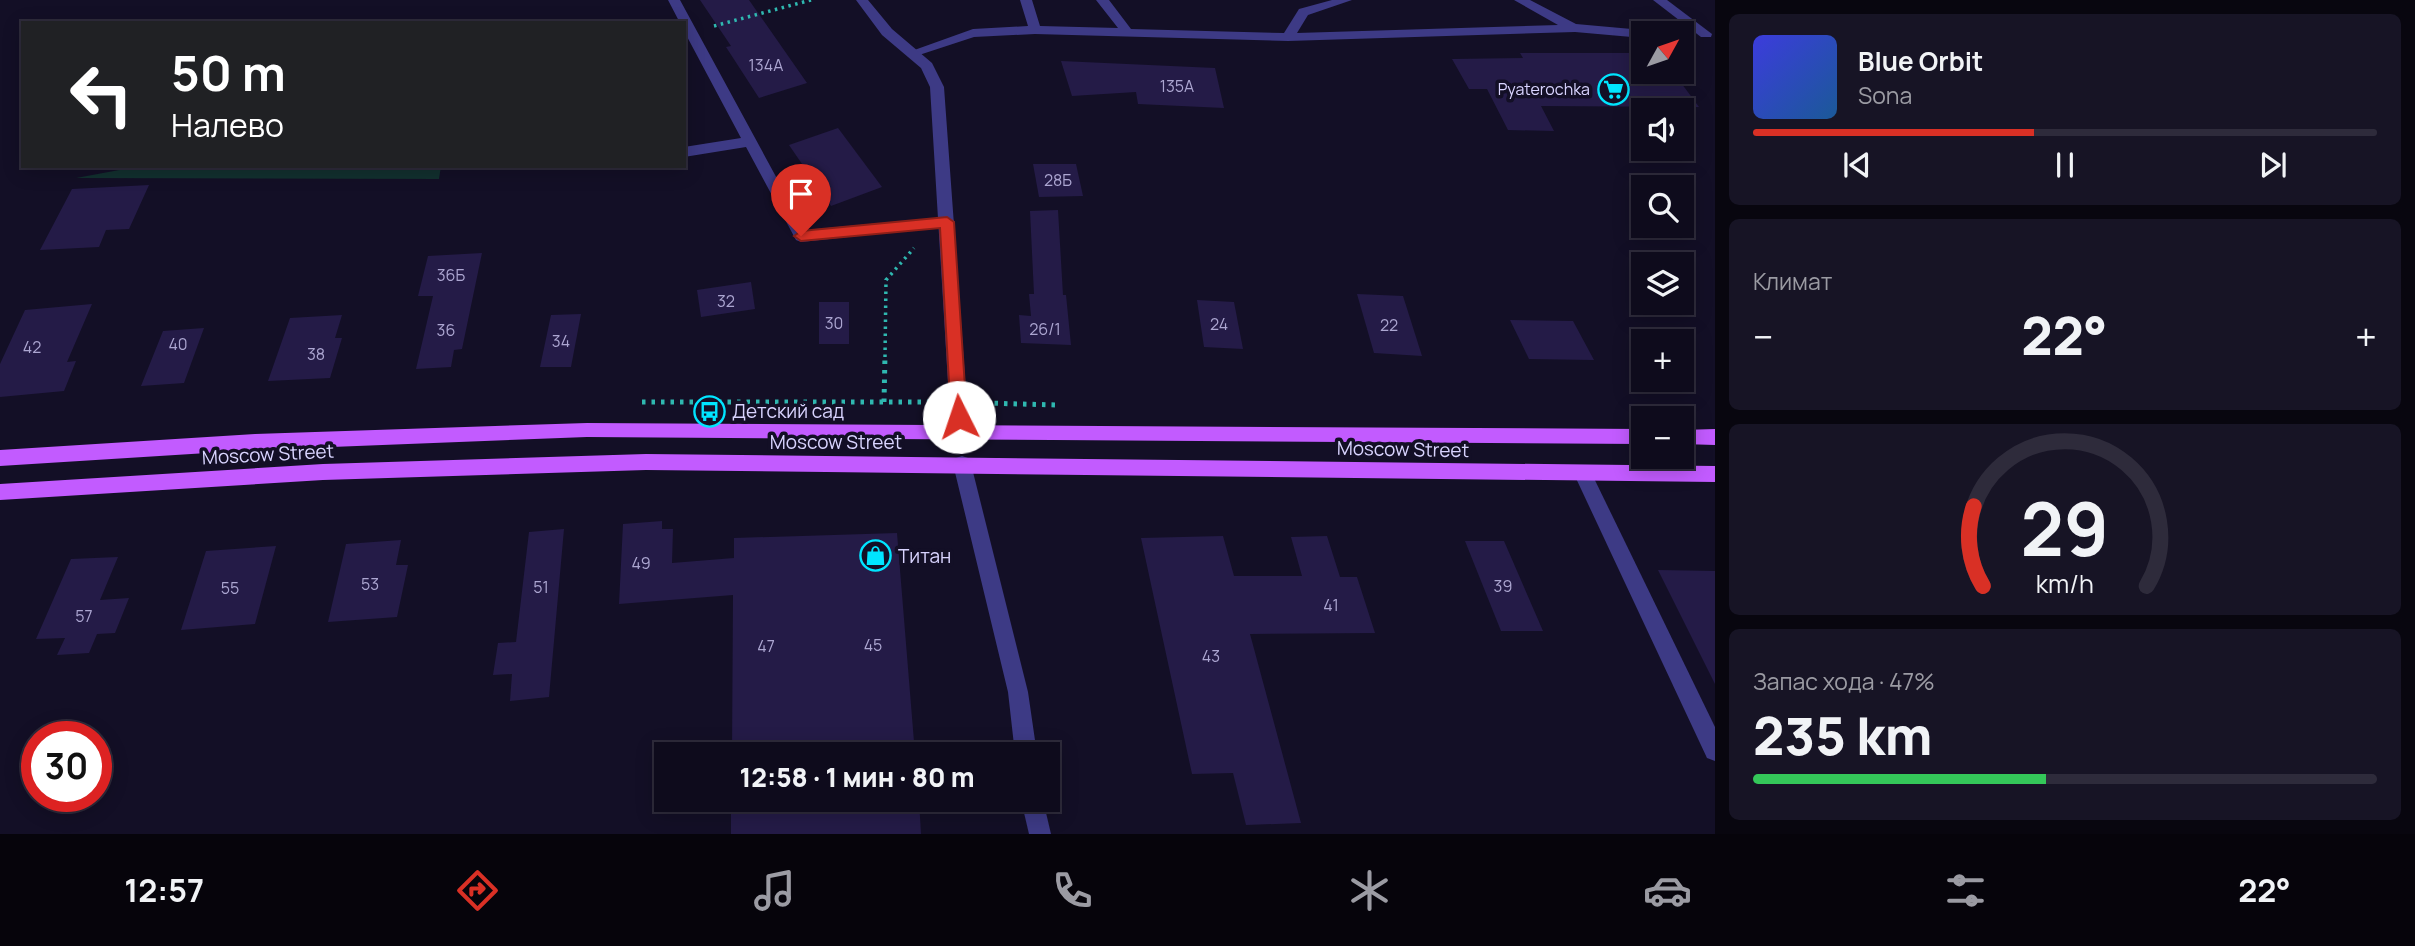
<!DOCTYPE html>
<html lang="ru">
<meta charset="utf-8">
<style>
body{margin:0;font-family:Manrope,sans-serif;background:#171425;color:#f1f3f6;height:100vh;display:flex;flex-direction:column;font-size:26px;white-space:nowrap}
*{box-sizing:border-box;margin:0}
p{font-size:23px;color:#9b9ba3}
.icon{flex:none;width:38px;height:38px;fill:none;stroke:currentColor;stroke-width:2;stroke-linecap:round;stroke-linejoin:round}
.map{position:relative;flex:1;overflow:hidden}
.details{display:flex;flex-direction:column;gap:14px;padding:14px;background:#08060f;width:700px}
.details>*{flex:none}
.guide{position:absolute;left:21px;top:21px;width:665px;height:147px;border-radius:0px;box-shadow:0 4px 18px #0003,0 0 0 2px #2e2b3b;background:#202124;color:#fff;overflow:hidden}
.needle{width:46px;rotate:50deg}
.tools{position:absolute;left:1631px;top:21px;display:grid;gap:14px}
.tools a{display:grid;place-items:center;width:63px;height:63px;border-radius:0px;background:#0e0b1c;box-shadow:0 4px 18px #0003,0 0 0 2px #2e2b3b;font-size:35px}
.speed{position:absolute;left:21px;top:721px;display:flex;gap:14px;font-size:35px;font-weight:700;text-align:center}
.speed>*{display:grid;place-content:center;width:91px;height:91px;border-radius:50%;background:#0e0b1c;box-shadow:0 4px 18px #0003,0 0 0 2px #2e2b3b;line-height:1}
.speed .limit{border:10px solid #d22;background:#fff;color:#111}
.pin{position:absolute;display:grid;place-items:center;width:60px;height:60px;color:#fff;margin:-72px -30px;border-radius:50% 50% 50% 0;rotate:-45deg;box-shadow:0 0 7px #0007}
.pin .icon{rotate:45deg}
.me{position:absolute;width:77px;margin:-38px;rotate:356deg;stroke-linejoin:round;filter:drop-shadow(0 0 5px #0008)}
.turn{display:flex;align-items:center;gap:24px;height:147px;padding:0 35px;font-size:32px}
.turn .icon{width:91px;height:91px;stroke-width:2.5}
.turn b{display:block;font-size:49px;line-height:60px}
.big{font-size:52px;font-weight:800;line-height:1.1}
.details .widget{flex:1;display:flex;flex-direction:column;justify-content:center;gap:10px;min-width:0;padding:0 24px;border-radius:10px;background:#171425}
.details .dial{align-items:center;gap:0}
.dial svg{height:182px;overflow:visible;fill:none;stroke:#2e2b3b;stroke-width:7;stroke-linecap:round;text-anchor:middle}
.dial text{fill:#f1f3f6;stroke:none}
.song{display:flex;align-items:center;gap:21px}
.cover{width:84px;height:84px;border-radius:10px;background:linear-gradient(135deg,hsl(240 70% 55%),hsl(210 70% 35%))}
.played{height:7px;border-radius:4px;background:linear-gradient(90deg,#d93025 45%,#2e2b3b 45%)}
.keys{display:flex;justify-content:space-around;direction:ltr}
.heat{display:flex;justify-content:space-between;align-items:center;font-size:38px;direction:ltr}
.charge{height:10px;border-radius:5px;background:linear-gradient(90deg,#34c759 47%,#2e2b3b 0)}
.trip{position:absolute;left:654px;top:742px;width:406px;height:70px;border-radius:0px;background:#0e0b1c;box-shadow:0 4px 18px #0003,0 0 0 2px #2e2b3b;font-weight:800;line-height:70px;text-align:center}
.tabs{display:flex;height:112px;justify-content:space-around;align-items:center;background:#06040b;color:#9b9ba3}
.tabs .icon{width:49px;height:49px}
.tabs .active{color:#d93025}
.tabs b{font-size:32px;color:#f1f3f6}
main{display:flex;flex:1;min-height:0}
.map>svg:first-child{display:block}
.green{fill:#12302f}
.building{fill:#241b47}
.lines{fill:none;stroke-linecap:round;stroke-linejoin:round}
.path-far1{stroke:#2fb8b0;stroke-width:3.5;stroke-dasharray:2.5 4.5;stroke-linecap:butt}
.path{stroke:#2fb8b0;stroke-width:5;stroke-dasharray:3.5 6;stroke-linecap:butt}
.lane{fill:#3d3a85;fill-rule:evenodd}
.street{fill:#3d3a85;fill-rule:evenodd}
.primary{fill:#c25bff;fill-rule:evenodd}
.route{fill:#d93025;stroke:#8d1f18;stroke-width:2}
.labels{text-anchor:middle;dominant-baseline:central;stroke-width:7;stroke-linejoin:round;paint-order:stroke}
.number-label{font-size:16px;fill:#aca6d1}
.far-poi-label{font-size:16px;fill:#d9d4ff;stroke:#130f26;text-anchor:end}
.poi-label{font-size:19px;fill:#d9d4ff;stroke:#130f26;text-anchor:start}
.street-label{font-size:19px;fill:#d9d4ff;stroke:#130f26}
</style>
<main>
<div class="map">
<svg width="1715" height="834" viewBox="0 0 1715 834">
<rect width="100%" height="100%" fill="#130f26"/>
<path class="green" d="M141,166H441L439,179L76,178Z"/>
<g class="building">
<path d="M700,0H749L807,83L759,98L726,47L731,46Z"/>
<path d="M1520,53H1643V72H1673L1699,107L1541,106L1554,131L1508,130L1487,89H1469L1452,59L1523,58Z"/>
<path d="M1061,61L1215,68L1224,108L1138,104L1136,92L1072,96Z"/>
<path d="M838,128L882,187L831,206L789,145Z"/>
<path d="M1033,164H1076L1083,196L1039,197Z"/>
<path d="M149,185L129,229L106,230L99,247L40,250L72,189Z"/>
<path d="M1058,210L1063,295H1066L1071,345L1021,343L1019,315L1031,316L1029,294H1034L1030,211Z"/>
<path d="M482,253L462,349L454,350L451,367L416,369L433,296H418L428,256Z"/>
<path d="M751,282L755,309L701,317L697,290Z"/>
<path d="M1357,294L1403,296L1422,356L1374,353Z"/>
<path d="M1197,300L1234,302L1243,349L1204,347Z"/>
<rect x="819" y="302" width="30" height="42"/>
<path d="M92,304L67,362L76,361L64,391L0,397V364L25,310Z"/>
<path d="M581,314L571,367H540L551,315Z"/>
<path d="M342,315L335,338H342L330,378L268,381L290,318Z"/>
<path d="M1510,320L1573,321L1594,360L1529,359Z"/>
<path d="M204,328L184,383L141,386L163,331Z"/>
<path d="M662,521V529H673L672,563L734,558V538L897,533L915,754H732L733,595L619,604L623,524Z"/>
<path d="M564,529L549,697L510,701L512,674L493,675L498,643L516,642L529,532Z"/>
<path d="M1223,536L1234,576H1302L1291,537L1327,536L1340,577H1357L1375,633L1250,634L1301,823L1246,825L1233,773L1192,774L1141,538Z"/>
<path d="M401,540L396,565H408L397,617L328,622L346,544Z"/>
<path d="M1465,541H1504L1543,631H1501Z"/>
<path d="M276,546L255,624L181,630L206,551Z"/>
<path d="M118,557L100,600L129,598L115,633L97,634L89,653L57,655L65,638L36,639L71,559Z"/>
<path d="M1658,570L1715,571V684Z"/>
<path d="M731,800H919L921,834H731Z"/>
</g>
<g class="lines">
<g class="path-far1">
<path d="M714,26L811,0"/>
<path d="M885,357L886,280L914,248"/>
</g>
<g class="path">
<path d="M642,402H934"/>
<path d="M884,402L885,355"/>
<path d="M985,403L1056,405"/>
<path d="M1653,416H1672"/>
</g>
<g class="lane">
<path d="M668,0H680L805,230L947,217L952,218L955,222L952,226L801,242L796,240L746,147L684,157V147L741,138L684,31V23H680Z"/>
<path d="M1020,0H1032L1040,26L1118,28L1096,0H1109L1131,29L1284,33L1299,9L1332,0H1352L1308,15L1297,33L1558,25L1514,0H1530L1576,24L1643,30L1649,33H1643V38L1575,32L1288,41L1035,34L974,37L913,57L906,53L973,29L1028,26Z"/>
<path d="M1653,0H1667L1712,34L1711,37H1701Z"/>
<path d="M962,456L968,458L971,464L1028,692L1037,754H1015L1008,692L953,464L956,458Z"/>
<path d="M1583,466L1589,468L1715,727V761L1707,758L1574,474L1577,468Z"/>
<path d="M1021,800H1043L1051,834H1029Z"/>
</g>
<path class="street" d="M856,0H868L892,29L932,63L944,87L969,432L966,437L960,439L954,437L951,432L930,87L921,68L882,35Z"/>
<g class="primary">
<path d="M587,423L1643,429V444L587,437L255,450L0,466V450L255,434Z"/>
<path d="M1715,429V445L1682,444V430Z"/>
<path d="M646,454L1715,466V482L646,470L323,480L0,500V484L323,464Z"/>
</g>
</g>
<path class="route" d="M947,217L954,222L967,417L964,422H953L951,417L940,228L801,241L794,236L801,231Z"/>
<defs>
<symbol id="supermarket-ring" viewBox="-11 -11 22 22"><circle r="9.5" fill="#130f26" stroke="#00e5ff" stroke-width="1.5"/><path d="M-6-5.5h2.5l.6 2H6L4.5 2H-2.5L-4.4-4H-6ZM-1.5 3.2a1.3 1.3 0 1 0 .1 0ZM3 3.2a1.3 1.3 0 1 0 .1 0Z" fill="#00e5ff"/></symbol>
<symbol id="bus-ring" viewBox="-11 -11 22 22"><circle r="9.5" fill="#130f26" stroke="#00e5ff" stroke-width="1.5"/><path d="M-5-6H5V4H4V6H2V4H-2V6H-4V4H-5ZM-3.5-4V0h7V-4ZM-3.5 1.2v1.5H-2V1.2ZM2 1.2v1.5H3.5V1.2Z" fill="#00e5ff"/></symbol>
<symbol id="shop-ring" viewBox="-11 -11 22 22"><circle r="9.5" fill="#130f26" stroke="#00e5ff" stroke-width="1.5"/><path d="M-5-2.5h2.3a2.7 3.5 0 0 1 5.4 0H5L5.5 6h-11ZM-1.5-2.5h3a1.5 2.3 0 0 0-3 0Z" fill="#00e5ff"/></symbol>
</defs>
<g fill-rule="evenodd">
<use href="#supermarket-ring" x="1596" y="72" width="35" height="35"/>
<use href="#bus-ring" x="692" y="394" width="35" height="35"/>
<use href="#shop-ring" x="858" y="538" width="35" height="35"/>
</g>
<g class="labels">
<g class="number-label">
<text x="766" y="65">134А</text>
<text x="1177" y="86">135А</text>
<text x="1058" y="180">28Б</text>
<text x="451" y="275">36Б</text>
<text x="726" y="301">32</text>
<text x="834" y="323">30</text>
<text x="1219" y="324">24</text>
<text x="1389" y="325">22</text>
<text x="1045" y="329">26/1</text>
<text x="446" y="330">36</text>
<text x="561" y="341">34</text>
<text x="178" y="344">40</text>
<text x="32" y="347">42</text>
<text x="316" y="354">38</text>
<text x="641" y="563">49</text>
<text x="370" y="584">53</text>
<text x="1503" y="586">39</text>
<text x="541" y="587">51</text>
<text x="230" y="588">55</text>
<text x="1331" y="605">41</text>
<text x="84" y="616">57</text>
<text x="873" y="645">45</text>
<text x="766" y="646">47</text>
<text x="1211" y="656">43</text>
</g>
<g class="far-poi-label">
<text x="1590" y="89">Pyaterochka</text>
</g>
<g class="poi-label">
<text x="732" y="411">Детский сад</text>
<text x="898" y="556">Титан</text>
</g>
<g class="street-label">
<text x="836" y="442">Moscow Street</text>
<text transform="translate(1403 449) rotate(1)">Moscow Street</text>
<text transform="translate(268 454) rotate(-3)">Moscow Street</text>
</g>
</g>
</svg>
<div class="tools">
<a><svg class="needle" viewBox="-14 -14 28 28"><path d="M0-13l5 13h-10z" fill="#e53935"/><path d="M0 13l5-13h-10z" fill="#9b9ba3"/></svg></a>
<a><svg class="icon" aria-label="sound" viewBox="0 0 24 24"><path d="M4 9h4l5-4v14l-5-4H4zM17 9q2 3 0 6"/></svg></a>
<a><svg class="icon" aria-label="search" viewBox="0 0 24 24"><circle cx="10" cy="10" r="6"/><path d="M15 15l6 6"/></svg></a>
<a><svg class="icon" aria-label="layers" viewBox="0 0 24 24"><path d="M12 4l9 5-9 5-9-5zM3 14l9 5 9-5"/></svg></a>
<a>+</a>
<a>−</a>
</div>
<div class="speed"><div class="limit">30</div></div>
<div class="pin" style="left:801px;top:236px;background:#d93025"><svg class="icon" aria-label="arrive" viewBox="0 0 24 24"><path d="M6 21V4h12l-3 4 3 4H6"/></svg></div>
<svg class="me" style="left:959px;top:417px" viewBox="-20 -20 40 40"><circle r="19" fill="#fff"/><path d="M0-13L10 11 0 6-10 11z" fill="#d93025"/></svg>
<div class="trip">12:58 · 1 мин · 80 m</div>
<div class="guide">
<div class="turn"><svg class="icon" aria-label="left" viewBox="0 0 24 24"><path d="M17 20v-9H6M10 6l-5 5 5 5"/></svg><div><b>50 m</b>Налево</div></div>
</div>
</div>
<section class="details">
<div class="widget">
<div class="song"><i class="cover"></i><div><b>Blue Orbit</b><p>Sona</p></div></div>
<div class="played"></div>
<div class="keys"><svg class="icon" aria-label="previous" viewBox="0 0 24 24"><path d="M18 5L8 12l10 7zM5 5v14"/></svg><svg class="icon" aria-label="pause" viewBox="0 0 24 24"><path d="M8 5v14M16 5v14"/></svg><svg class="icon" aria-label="next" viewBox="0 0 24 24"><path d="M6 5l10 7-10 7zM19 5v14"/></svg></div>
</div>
<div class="widget"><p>Климат</p>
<div class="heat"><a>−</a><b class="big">22°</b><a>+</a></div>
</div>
<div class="widget dial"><svg viewBox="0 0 100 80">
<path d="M14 69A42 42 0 1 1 86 69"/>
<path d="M14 69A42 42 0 0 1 10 34" stroke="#d93025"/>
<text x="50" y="56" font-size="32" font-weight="700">29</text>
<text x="50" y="72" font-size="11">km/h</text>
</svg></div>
<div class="widget"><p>Запас хода · 47%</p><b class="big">235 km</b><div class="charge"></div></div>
</section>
</main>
<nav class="tabs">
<b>12:57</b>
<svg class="icon active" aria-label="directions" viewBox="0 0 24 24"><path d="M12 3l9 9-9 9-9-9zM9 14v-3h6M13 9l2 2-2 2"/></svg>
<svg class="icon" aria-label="music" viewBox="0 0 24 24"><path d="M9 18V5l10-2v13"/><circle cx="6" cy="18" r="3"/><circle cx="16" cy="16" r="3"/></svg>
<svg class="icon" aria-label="phone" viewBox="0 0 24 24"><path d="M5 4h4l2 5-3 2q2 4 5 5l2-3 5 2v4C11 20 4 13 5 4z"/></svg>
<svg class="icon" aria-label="climate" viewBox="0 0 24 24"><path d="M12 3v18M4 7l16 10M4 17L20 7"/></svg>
<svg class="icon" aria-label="car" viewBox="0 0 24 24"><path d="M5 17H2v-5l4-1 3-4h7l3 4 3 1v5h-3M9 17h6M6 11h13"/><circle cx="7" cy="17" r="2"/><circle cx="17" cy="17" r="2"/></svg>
<svg class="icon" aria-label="filters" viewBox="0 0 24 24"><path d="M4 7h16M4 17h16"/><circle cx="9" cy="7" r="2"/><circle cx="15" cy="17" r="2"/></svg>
<b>22°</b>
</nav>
